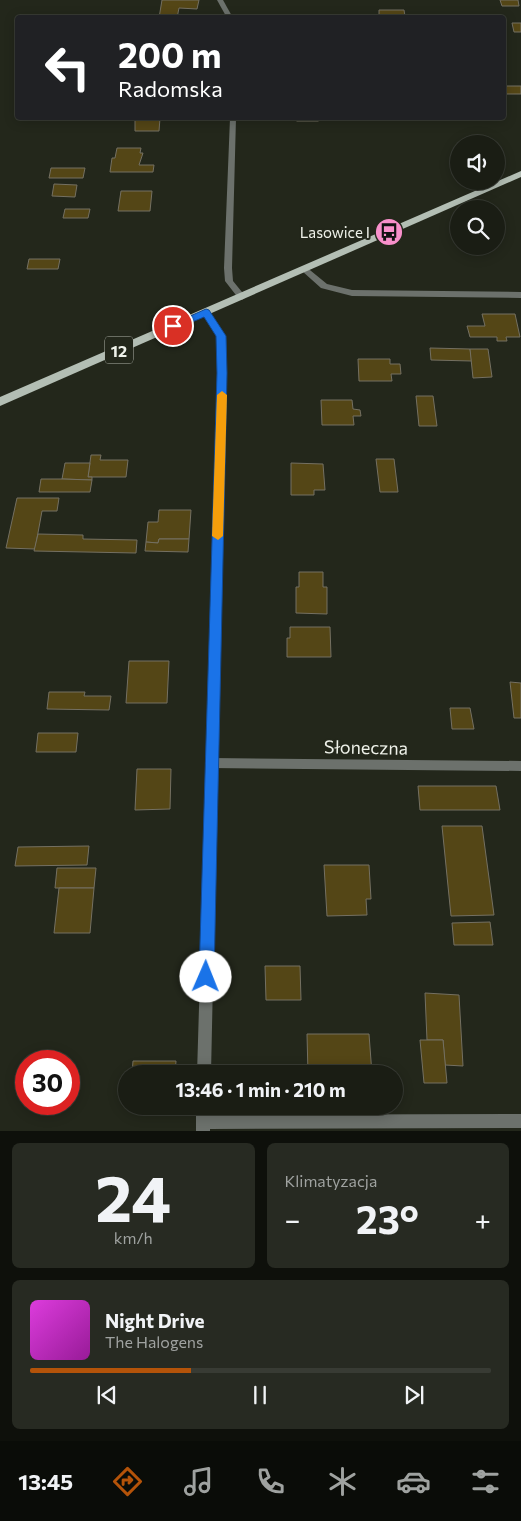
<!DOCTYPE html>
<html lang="pl">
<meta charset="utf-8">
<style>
body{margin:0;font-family:Commissioner,sans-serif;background:#272a22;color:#f1f3f6;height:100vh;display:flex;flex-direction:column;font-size:19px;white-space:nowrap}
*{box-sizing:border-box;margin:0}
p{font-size:16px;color:#9fa2a0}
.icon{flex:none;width:28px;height:28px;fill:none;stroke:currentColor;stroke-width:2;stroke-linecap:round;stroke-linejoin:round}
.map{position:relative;height:1131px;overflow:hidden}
.drawer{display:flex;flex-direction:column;gap:12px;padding:12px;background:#0e100b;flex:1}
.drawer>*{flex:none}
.banner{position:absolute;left:15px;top:15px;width:491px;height:105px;border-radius:5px;box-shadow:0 2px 12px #0003,0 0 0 1px #383b34;background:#202124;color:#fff;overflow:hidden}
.fabs{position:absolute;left:450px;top:135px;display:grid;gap:10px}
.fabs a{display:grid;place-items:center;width:55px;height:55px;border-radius:50%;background:#1a1d14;box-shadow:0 2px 12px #0003,0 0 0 1px #383b34;font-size:25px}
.speed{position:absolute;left:15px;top:1050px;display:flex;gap:10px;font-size:25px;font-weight:700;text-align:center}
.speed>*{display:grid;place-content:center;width:65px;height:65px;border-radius:50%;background:#1a1d14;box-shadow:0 2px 12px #0003,0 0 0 1px #383b34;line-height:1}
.speed .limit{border:8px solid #d22;background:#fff;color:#111}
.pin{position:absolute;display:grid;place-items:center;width:42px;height:42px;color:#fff;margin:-21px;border:2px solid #fff;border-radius:50%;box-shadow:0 1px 5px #0007}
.me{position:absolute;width:55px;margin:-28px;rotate:1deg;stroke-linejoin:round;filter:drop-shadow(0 0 4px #0008)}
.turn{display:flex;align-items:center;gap:18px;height:105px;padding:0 20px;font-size:22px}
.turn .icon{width:65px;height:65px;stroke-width:2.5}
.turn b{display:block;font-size:35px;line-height:42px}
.big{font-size:38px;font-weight:700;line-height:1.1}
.drawer .widget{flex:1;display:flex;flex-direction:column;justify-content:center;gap:8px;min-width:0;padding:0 18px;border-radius:8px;background:#272a22}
.drawer .dial{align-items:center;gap:0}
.dial b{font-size:65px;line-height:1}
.song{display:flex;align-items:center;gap:15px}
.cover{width:60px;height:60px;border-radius:8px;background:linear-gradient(135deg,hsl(300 70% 55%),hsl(300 70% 35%))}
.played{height:5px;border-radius:2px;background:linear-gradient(90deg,#b45309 35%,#383b34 35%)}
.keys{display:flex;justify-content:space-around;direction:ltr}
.heat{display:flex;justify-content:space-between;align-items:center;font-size:28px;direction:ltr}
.drawer .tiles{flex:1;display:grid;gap:12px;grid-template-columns:1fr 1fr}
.widget:last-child{grid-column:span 2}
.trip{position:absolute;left:118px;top:1065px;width:285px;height:50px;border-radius:25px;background:#1a1d14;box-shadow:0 2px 12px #0003,0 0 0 1px #383b34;font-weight:700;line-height:50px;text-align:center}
.tab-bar{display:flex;height:80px;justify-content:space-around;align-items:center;background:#0a0c08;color:#9fa2a0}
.tab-bar .icon{width:35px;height:35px}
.tab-bar .active{color:#b45309}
.tab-bar b{font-size:22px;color:#f1f3f6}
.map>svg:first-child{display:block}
.building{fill:#544616;stroke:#747062}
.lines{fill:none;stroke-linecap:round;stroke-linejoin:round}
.service{fill:#6c716c;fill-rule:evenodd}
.minor{fill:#6c716c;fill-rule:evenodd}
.primary{fill:#b3beb4;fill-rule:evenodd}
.route{fill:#1a73e8;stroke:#114b97}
.slow{fill:#f59e0b}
.labels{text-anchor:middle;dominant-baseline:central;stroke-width:4;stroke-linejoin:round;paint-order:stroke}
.far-poi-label{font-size:15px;fill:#eef1e9;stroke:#23271b;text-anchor:end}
.shield{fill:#23271b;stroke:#b1b4ab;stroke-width:1}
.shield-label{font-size:16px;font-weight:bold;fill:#eef1e9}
.street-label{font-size:18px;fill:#eef1e9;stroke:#23271b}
</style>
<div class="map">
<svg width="521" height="1131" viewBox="0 0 521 1131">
<rect width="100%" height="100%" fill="#23271b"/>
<g class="building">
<path d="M162,0H199L197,9L179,8L177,18H159Z"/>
<path d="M500,0H518L519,6H502Z"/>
<path d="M379,10H404L405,16H379Z"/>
<path d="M512,23H521V32H514Z"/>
<rect x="504" y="86" width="17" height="8"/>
<path d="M135,118H160L159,131H135Z"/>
<rect x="297" y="118" width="21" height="3"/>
<path d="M117,148H141L140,153H143L139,165H154L153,172H110L112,158H115Z"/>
<path d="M51,168H85L83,178H49Z"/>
<path d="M54,184L77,185L75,197L52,196Z"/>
<path d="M121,191H152L150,211H118Z"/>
<path d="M65,209H90L88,218H63Z"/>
<path d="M29,259H60L58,269H27Z"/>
<path d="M482,314H515L520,337H506L507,341H497V337H470L467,326H485Z"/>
<path d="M430,348L470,349L472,361L431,360Z"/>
<path d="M470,349H488L492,377L473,378Z"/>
<path d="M358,359H390V364H400L401,374H391L392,381H359Z"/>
<path d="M416,396H433L437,426H419Z"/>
<path d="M321,400H352L353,409L360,410L361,416H353L354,425H322Z"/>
<path d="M91,455H101L100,460H128L126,477H88Z"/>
<path d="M376,459H394L398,492H380Z"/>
<path d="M65,463H90L88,477H92V480L62,479Z"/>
<path d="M291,463L323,464L325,490H314V495H291Z"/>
<path d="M41,479H62L92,480L90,492H39Z"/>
<path d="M17,498H59L57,511H42L35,549L6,548Z"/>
<path d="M159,510H191L189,539H159L158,543L146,542L148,522H158Z"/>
<path d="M38,534L83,535V539L137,540L136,553L34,551Z"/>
<path d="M159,539H189L188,552L145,551L146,542L158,543Z"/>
<path d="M299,572H323V587H327V614L296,613V587H299Z"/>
<path d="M290,627H330L331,657H287V638H290Z"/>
<path d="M129,661H169L167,703H126Z"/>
<path d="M510,682L521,683V718H514Z"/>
<path d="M49,692H85L84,696H111L109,710L47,709Z"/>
<path d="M450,708H470L474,729H452Z"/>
<path d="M38,733H78L76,752H36Z"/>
<path d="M137,769H171L170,809L135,810Z"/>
<path d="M418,786H496L500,810H420Z"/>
<path d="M442,826H482L494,915L451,916Z"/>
<path d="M89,846L87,865L15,866L18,847Z"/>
<path d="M324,865H369L371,899H366L367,915L327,916Z"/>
<path d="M57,868H96L94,888H55Z"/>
<path d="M59,888H94L90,933H54Z"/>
<path d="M490,922L493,945H454L452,923Z"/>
<path d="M265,966H300L301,1000H266Z"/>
<path d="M425,993L459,995L463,1066L445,1065L443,1040H427Z"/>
<path d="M307,1034H369L372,1074H308Z"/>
<path d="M420,1040H443L447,1083H424Z"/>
<path d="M133,1061H176L175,1074H132Z"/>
</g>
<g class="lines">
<path class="service" d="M211,758L521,761V771L211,768L207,767L205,763L207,759Z"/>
<g class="minor">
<path d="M217,0H223L233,18H227Z"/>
<path d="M230,118H236L232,268L233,281L246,297L242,300L239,299L225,281L224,268Z"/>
<path d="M305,266L327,284L352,290L521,292V298L352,296L321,288L302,271L301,269Z"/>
<path d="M206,309L209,310L225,336L226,373L211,1074H197L218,373L217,336L202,312Z"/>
<path d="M196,1106H210V1115L521,1114V1128L210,1129V1131H196Z"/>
</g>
<path class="primary" d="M521,171V177L0,406V397Z"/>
</g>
<path class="route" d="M206,309L209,310L226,336L227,373L214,977L211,982L206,984L201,982L199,977L217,373L216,336L204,317L173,330L168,326Z"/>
<path class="slow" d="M222,391L227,395L223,536L218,540L212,536L217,395Z"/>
<defs>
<symbol id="bus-disc" viewBox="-11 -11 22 22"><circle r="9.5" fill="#f890cb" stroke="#23271b"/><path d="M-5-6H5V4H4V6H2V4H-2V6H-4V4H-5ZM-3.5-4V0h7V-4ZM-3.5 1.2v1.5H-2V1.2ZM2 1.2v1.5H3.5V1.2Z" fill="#111"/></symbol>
</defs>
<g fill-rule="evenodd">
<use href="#bus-disc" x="373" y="216" width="32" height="32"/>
</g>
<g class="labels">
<g class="far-poi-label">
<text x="370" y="232">Lasowice I</text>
</g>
<rect class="shield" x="105" y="336.5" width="28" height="27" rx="4"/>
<g class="shield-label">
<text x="119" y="350">12</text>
</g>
<g class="street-label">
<text transform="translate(366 747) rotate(1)">Słoneczna</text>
</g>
</g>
</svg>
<div class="fabs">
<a><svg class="icon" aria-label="sound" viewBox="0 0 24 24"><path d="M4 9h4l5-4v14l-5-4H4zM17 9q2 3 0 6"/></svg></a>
<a><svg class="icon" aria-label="search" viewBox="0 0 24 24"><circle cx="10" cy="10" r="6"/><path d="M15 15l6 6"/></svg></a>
</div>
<div class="speed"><div class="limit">30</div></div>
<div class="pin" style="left:173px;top:326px;background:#d93025"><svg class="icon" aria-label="arrive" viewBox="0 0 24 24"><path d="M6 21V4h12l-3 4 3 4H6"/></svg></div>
<svg class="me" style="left:206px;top:977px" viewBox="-20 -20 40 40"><circle r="19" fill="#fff"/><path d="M0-13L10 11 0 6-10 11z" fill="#1a73e8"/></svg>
<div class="trip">13:46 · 1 min · 210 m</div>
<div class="banner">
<div class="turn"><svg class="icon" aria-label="left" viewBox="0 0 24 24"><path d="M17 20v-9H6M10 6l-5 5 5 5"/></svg><div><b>200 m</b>Radomska</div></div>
</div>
</div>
<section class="drawer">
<div class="tiles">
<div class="widget dial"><b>24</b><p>km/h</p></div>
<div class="widget"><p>Klimatyzacja</p>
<div class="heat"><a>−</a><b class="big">23°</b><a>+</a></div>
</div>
<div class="widget">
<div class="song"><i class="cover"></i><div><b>Night Drive</b><p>The Halogens</p></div></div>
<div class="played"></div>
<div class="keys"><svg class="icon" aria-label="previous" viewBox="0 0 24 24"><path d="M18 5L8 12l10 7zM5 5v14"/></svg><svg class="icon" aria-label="pause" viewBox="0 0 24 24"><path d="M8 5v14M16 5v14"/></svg><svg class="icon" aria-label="next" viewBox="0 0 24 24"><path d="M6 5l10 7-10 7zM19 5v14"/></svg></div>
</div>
</div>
</section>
<nav class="tab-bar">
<b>13:45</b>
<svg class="icon active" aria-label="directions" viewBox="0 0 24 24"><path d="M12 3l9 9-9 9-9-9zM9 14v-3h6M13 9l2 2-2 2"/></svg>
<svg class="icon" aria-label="music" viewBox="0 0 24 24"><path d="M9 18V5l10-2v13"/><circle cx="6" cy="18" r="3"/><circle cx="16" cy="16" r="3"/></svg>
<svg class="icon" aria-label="phone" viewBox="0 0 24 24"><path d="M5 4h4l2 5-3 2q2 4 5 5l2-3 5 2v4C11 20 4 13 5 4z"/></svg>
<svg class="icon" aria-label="climate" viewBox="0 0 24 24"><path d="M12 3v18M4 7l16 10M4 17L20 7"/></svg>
<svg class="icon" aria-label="car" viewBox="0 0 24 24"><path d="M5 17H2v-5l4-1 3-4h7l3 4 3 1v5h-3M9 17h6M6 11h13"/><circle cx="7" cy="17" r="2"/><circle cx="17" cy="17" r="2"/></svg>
<svg class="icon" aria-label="filters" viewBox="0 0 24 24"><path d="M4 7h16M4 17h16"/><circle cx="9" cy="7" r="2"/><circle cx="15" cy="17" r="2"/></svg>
</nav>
